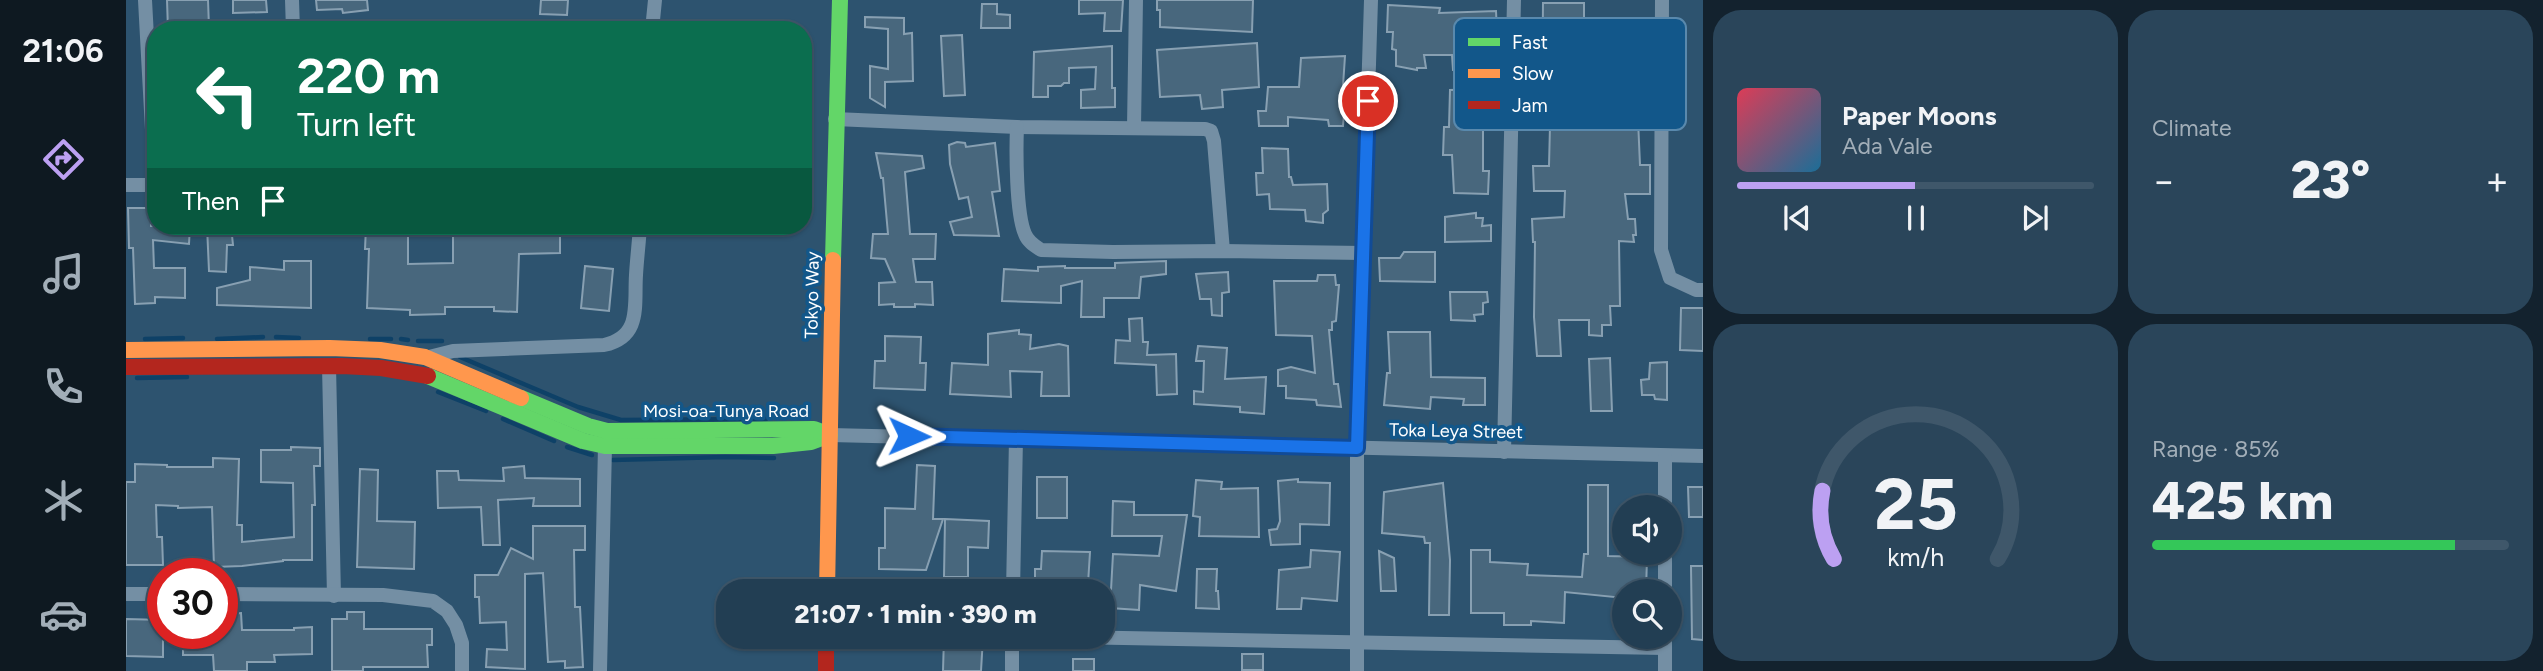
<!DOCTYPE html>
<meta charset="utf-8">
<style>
body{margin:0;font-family:Figtree,sans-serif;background:#2a455a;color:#f1f3f6;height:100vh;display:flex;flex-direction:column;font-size:26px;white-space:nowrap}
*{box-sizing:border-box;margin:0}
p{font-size:23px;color:#a2aeb8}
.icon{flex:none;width:38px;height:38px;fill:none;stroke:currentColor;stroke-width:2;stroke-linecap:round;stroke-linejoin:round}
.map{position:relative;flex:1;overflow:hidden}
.panel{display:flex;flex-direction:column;gap:10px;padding:10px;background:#13222e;width:840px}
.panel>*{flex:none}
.top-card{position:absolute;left:21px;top:21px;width:665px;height:214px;border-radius:28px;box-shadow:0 2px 5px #0004,0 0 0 2px #3f576a;background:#0b6e4f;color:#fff;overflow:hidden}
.buttons{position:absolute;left:1486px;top:495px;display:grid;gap:14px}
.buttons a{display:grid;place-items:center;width:70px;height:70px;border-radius:50%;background:#223e53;box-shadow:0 2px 5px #0004,0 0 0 2px #3f576a;font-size:35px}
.speed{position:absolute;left:21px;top:558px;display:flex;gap:14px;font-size:35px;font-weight:700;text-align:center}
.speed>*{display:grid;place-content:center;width:91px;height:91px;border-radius:50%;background:#223e53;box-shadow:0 2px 5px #0004,0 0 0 2px #3f576a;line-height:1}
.speed .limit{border:10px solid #d22;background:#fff;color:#111}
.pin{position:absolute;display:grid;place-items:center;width:60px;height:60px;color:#fff;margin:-30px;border:4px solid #fff;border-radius:50%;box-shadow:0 2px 7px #0007}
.me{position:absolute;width:77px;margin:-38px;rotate:91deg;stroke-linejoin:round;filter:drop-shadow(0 0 5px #0008)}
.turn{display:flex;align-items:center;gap:24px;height:147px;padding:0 35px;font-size:32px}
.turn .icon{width:91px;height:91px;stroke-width:2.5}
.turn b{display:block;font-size:49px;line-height:60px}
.then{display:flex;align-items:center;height:66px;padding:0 35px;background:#0003;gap:14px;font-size:26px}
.big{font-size:52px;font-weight:800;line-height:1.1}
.panel .tile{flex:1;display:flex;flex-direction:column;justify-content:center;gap:10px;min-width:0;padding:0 24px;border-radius:28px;background:#2a455a}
.panel .dial{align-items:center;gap:0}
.dial svg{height:182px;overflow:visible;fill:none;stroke:#3f576a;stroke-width:7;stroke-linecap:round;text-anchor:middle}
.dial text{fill:#f1f3f6;stroke:none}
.song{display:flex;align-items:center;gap:21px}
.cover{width:84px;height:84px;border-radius:10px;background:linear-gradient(135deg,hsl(350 70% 55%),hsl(200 70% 35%))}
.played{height:7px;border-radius:4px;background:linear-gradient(90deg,#bca0f2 50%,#3f576a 50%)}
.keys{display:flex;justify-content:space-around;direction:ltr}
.heat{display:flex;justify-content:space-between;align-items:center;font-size:38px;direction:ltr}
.charge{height:10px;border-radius:5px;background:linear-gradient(90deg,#34c759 85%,#3f576a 0)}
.panel .tiles{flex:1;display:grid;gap:10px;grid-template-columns:repeat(2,1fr)}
.trip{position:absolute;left:590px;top:579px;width:399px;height:70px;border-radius:28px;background:#223e53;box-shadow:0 2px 5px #0004,0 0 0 2px #3f576a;font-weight:800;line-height:70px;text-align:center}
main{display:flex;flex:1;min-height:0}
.dock{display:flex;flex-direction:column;width:126px;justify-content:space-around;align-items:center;background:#0e1921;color:#a2aeb8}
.dock .icon{width:49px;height:49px}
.dock .on{color:#bca0f2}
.dock b{font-size:32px;color:#f1f3f6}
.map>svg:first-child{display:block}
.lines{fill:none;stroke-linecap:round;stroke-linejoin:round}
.stream{stroke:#0e4167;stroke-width:4.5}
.building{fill:#48677d;stroke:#88a0b2;stroke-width:2}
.street{stroke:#748fa4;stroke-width:14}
.fast{stroke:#63d668;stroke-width:16}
.slow{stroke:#ff974d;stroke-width:16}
.jam{stroke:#b3261e;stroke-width:16}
.route-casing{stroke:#114b97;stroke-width:18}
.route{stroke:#1a73e8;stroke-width:12}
.labels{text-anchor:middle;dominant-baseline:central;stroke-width:7;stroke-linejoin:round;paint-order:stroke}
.street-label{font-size:18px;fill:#fff;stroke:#12578a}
.key{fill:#12578a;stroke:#5989ad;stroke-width:2}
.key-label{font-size:19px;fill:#fff}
</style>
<main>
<nav class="dock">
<b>21:06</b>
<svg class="icon on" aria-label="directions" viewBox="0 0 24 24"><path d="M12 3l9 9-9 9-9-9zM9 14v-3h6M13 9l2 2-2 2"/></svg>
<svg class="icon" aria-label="music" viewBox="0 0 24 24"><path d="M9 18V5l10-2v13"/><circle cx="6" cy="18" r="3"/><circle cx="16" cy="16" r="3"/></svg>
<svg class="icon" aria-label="phone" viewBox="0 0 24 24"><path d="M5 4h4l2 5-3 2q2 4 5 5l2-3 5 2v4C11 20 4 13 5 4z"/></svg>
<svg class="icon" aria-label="climate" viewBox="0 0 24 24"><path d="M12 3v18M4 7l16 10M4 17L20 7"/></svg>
<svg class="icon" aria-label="car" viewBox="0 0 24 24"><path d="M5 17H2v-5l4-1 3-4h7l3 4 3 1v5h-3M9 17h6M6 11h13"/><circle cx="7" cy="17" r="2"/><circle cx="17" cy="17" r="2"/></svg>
</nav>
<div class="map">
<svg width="1577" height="671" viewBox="0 0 1577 671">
<rect width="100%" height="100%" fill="#2d536f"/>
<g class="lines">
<g class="stream">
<path d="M150,337L173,338"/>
<path d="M19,339L57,338"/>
<path d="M91,339L137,337"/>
<path d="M244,339H265"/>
<path d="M275,339L282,340"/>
<path d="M292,341H316"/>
<path d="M334,357L452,407L495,420L640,419"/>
<path d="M11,378L61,377"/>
<path d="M312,392L360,411"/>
<path d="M377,419L428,441"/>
<path d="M441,447L466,455"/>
<path d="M487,460L599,457L648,458"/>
</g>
</g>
<g class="building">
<path d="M41,0H82L83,28L42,30Z"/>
<path d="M107,0H140L141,12L107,13Z"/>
<path d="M190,0H241L242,10L217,13L216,9L191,10Z"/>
<path d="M415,0H442L441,15L414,14Z"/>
<path d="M953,0H997L995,31H978L979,13L953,14Z"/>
<path d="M1031,0H1127L1126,32L1034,27V10H1031Z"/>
<path d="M1417,3H1458V48L1511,47L1510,73L1514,165H1524V194H1499L1502,219H1509L1510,235H1507L1508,242L1493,241L1494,306H1484L1485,325H1476V336L1463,335V320H1433L1435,356H1411L1408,317L1409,242H1407L1406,219L1438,217L1439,191H1408L1407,166H1423L1424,126L1469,128V106H1416Z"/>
<path d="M856,4H871V14L884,15V28H855Z"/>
<path d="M1262,5L1314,8L1313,13L1370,11L1371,32H1367L1368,68L1327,70L1326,55H1298L1300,68H1291V70L1270,66V50L1266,49L1267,32H1261Z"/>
<path d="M739,17L778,18V34L786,33L787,81L759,82V107L744,98V66L762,69V29L739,27Z"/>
<path d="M836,35L839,95L818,96L815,36Z"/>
<path d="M1131,43L1133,87L1096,90L1097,107L1076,109L1074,95L1034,97L1031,50Z"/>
<path d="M986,46V88H989V107L955,108V90L969,89L970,67L943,68V83H938L935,86H922V97H907L908,52Z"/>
<path d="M1219,56L1216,101H1219L1217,126H1203L1202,120L1162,117V126H1133L1132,111H1140L1142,87H1173L1175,58Z"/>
<path d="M1364,89L1366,117L1357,118V171H1363L1362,194L1328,193L1326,155H1317L1318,127H1323L1324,90Z"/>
<path d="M831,142L839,143L840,147L869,143L874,191L866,192L873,236L828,235L824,222L846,217L842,197L833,199L824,164L823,145Z"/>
<path d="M1136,148L1162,149L1163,177H1165L1167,185L1201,184L1202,210L1197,214V223L1180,221L1179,210L1144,209L1143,194L1131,195L1130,173H1137Z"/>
<path d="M750,153L796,156L798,168L779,172L784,234H810L809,259H787L790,282H806L807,305L789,304V307H768V304L753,305V283L769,282L759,259L745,258L747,234H762L757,178H755Z"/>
<path d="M2,208H25V226H64L63,244L27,240L28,268H59V298L29,297V303L9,304L7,248H3Z"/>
<path d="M1350,213V218H1357L1356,226L1365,225V241L1319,242V217Z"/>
<path d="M81,226H105L107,245H101L100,272L83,271Z"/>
<path d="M327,226H434V253L393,254L391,312L368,311V307H319V314L284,315V310L241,308L243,249H239L240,227L282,228V264L327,263Z"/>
<path d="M1278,252H1309V282L1254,281L1253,258H1274Z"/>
<path d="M158,261H185V308L91,305V288L124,280V267L158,270Z"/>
<path d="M1040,261V274L1015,277L1013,298H978V317H955L956,281L935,286V303L876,301L878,269L912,271V267L939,266V268H989V263Z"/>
<path d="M459,266L487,269L483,311L455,308Z"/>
<path d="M1102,272L1103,292L1096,293V316L1086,315L1085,299H1074L1070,274Z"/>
<path d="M1192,275H1209L1210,285H1213L1210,321L1206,322V330H1203L1208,384H1212L1215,407L1191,405L1190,400L1160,398V386H1152V370L1165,367L1189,373L1186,336L1150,335L1148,281H1191Z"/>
<path d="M1324,292H1361L1362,302L1357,303V314L1348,315L1349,321L1325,320Z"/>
<path d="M1555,308H1577V351L1554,350Z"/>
<path d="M1016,318L1017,342H1022L1021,355L1050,354L1051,394L1031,395L1030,365L989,363L990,340L1004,341L1003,319Z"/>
<path d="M893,330V334L905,335L904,349L933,344L942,346L943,396H915L916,372L884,371L885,397L824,394L826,363L862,365V334Z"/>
<path d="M1262,332H1304L1305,377L1359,378V405H1337L1338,399L1305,397L1304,409L1258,405L1261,373H1264Z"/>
<path d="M759,336L795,337L794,363H800L799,390L748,388L749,361H759Z"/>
<path d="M1072,346L1101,348L1099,379L1140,377L1138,414L1114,412V407L1068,404V391L1077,392L1078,361H1070Z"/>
<path d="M1484,358L1486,411H1465L1463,359Z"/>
<path d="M1541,362V400L1529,399L1528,395H1516L1515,380L1523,379L1524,363Z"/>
<path d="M165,447L194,448V466H188L189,505H186V560H157V561L116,566L88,567L86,507L52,508V506L30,505L31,537H36L37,565H0V482H9V464L41,465V467H87V458L113,459L111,525H116V542L168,537L167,483L135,482V450H165Z"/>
<path d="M791,465L809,466L807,519H817L800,570L753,569V548H759V508L789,509Z"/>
<path d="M398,466L399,478L454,479V506H407L408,498L372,500L374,545H357L355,507L312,508L311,471H332L333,480L378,481L377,468Z"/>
<path d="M234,469L252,470L251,521L289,522L288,569L231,567Z"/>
<rect x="911" y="477" width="30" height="41"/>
<path d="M1172,479V482L1204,483L1203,525L1174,524V544L1145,545L1143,530L1151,529L1154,521L1152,481Z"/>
<path d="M1070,480L1096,482L1095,489L1132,488L1133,537L1073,536L1074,517L1067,516Z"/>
<path d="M1317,483L1324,560L1323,615H1303L1304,543H1299L1298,537L1256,533L1258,492Z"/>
<path d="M1462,485H1482V556L1521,557L1520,592H1498V598L1439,592L1438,623L1405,621V625H1378V613H1345V550H1364V562L1402,564L1401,575L1456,577L1458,554H1462Z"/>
<path d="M1562,487H1577V517H1563Z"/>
<path d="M987,501L1008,502V515H1061L1050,591L1014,585L1013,610L984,608L987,554L1033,556L1036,536H986Z"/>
<path d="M819,519L863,521L862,548L842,547V577H818Z"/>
<path d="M407,526H459V550H448L449,607H454L457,667L439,668V661L422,662L417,573L399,574V669L360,667L361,649L381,650L380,622L354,623L353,597H349V575H372L385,548L407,559Z"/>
<path d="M1185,550L1214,552L1211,601L1176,598L1175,609H1151L1153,570L1184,567Z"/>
<path d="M916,551L964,552L962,584L932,582V592L909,590V569H915Z"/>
<path d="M1253,551L1268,558L1270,591H1255Z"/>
<path d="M1565,566H1577V640L1566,639Z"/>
<path d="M1071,569H1091L1090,591H1092L1093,609L1070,608Z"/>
<path d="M221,612H238V629H306V645H301L302,667H237V671H206V619H221Z"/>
<path d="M115,613L116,630H168V628L186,627V654L148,655L149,662H121V671H88L87,655H57V634H96V614Z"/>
<path d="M0,619L37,620V657L0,656Z"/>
<path d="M818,637H857L855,671H817Z"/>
<rect x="1116" y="654" width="21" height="16"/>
<rect x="947" y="659" width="21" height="12"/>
</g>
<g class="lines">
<g class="street">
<path d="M19,0L29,185"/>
<path d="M166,0L167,30"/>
<path d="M1536,0L1535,250L1544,278L1570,290H1577"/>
<path d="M526,30L529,0"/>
<path d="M709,119L891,127L1079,129L1085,131L1088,141L1097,251"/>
<path d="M891,127C890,151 890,214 899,234C902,242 909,246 915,250L987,252L1097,251L1238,253"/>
<path d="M1008,127L1010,0"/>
<path d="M0,185H30"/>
<path d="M299,358L327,351L478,345C516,337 508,305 510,275C511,258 513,242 514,226"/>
<path d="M203,366L208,596"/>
<path d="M704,435L1577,456"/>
<path d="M1378,452L1388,0"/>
<path d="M1539,456V508"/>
<path d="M1539,553V592"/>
<path d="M887,592L890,438"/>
<path d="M0,594H37"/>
<path d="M96,594L257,595L307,601L321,611L330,625L336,643V671"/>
<path d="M943,637L1539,648"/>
<path d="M1539,637V671"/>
<path d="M474,671L479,446"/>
<path d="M886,671V637"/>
<path d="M1231,671V448L1245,0"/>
</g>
<g class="fast">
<path d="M707,260L714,0"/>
<path d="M302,376L457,441L479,446H647L685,442L704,435"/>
<path d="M395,398L462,426L481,431L688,429L696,432"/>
</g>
<g class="slow">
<path d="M0,350L204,348L254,350L299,357L395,398"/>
<path d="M701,592L707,260"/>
</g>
<g class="jam">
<path d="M0,367L216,366L255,368L302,376"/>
<path d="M700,637V671"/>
</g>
</g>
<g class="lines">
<defs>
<path id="route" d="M783,436L1231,448L1242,101"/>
</defs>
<use href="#route" class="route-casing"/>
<use href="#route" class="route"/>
</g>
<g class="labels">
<g class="street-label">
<text transform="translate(686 295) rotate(-89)">Tokyo Way</text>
<text x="600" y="411">Mosi-oa-Tunya Road</text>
<text transform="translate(1330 431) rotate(1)">Toka Leya Street</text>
</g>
</g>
<rect x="1328" y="18" width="232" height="112" rx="10" class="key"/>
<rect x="1342" y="38" width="32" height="8" fill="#63d668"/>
<rect x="1342" y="69" width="32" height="9" fill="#ff974d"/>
<rect x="1342" y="101" width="32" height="8" fill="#b3261e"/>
<g class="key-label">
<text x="1386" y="49">Fast</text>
<text x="1386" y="80">Slow</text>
<text x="1386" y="112">Jam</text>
</g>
</svg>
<div class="buttons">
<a><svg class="icon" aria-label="sound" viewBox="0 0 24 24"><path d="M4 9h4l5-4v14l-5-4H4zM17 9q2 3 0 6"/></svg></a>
<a><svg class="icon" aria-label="search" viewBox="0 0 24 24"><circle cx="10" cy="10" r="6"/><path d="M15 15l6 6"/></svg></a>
</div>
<div class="speed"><div class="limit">30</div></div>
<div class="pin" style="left:1242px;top:101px;background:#d93025"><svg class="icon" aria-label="arrive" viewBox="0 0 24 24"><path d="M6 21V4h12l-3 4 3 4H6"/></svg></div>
<svg class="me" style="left:783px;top:436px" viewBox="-20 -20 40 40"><path d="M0-17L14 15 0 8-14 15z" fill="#1a73e8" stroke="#fff" stroke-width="4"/></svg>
<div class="trip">21:07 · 1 min · 390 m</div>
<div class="top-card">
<div class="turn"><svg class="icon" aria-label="left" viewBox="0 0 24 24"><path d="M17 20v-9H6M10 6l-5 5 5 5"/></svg><div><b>220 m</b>Turn left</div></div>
<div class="then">Then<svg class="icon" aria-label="arrive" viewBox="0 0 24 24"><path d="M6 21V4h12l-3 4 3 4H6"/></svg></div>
</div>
</div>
<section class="panel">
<div class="tiles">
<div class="tile">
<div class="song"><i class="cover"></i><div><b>Paper Moons</b><p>Ada Vale</p></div></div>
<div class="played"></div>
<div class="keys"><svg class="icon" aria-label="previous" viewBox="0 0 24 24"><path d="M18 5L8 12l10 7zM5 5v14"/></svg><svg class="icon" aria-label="pause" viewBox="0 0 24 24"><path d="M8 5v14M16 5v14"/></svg><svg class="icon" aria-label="next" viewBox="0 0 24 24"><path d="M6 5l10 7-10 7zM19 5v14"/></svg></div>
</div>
<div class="tile"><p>Climate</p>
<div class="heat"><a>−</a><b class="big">23°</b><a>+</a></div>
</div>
<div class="tile dial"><svg viewBox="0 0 100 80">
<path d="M14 69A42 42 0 1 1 86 69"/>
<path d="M14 69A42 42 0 0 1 9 39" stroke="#bca0f2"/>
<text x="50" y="56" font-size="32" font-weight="700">25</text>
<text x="50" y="72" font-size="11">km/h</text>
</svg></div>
<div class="tile"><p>Range · 85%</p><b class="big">425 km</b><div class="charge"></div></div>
</div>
</section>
</main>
